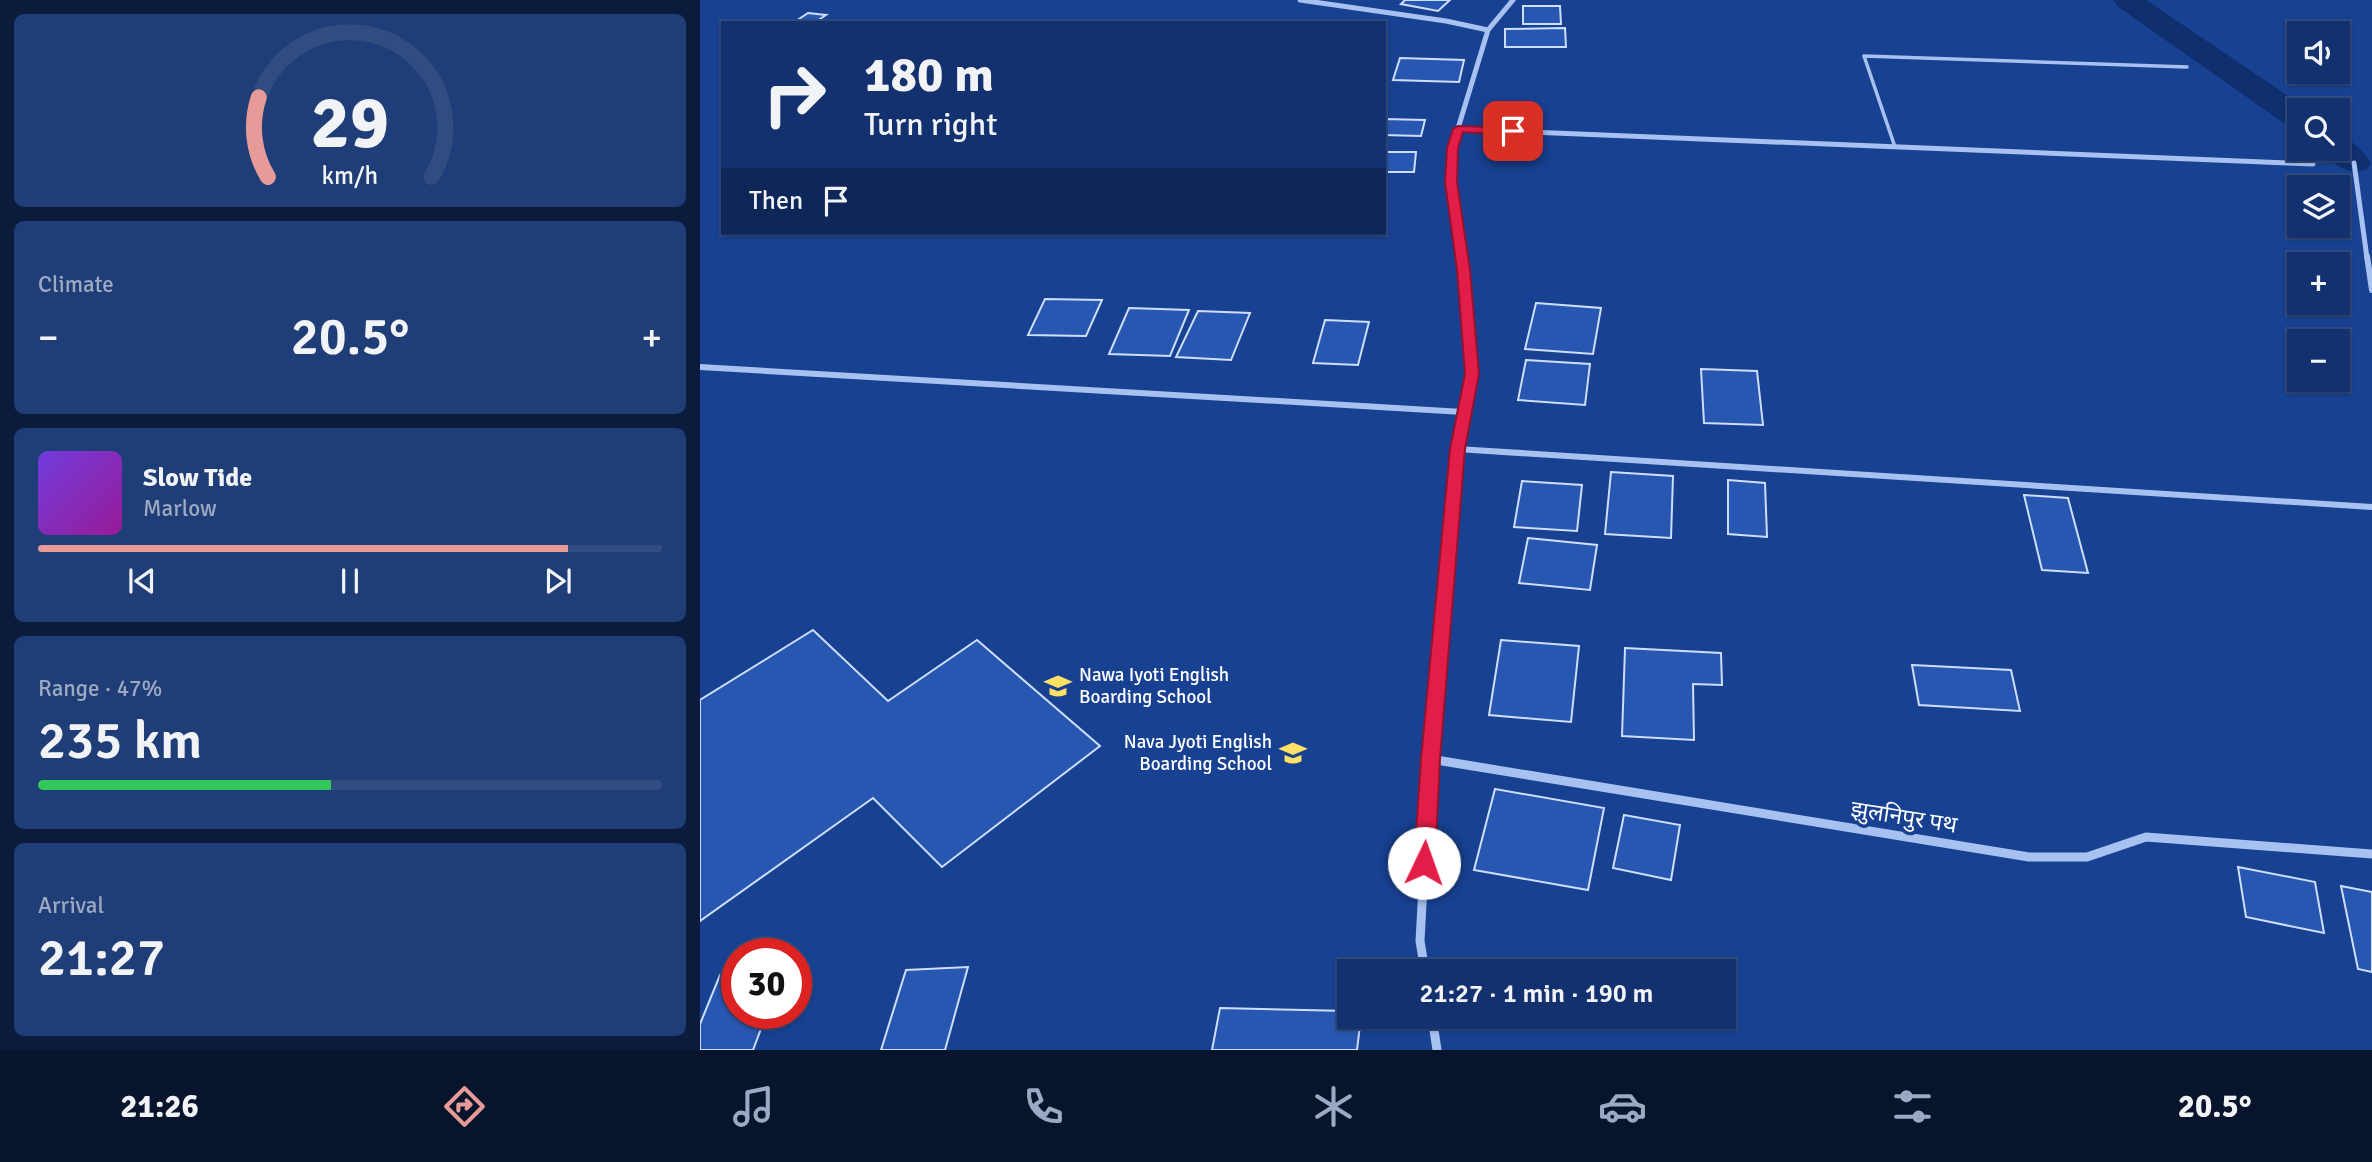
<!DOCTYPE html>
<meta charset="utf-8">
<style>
body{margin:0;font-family:Signika,"Noto Sans Devanagari",sans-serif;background:#1f3d76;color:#f1f3f6;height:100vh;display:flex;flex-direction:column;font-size:26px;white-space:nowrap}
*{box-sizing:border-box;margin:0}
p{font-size:23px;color:#9ca9c2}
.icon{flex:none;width:38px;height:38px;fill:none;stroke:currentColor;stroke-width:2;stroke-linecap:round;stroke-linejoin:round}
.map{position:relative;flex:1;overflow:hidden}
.panel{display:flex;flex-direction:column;gap:14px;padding:14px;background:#0a1b3c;width:700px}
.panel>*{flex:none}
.hud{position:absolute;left:21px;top:21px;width:665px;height:214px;border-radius:0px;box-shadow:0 2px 5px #0004,0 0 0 2px #314c81;background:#12316e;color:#f1f3f6;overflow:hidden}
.controls{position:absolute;left:1587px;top:21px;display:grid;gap:14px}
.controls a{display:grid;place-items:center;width:63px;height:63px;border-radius:0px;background:#12316e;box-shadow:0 2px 5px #0004,0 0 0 2px #314c81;font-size:35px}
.speed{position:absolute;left:21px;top:938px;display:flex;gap:14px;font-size:35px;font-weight:700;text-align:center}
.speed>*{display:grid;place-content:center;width:91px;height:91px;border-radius:50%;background:#12316e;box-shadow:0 2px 5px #0004,0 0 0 2px #314c81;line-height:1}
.speed .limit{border:10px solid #d22;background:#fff;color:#111}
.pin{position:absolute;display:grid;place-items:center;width:60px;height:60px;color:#fff;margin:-30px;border-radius:14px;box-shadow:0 4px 10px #0006}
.me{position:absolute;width:77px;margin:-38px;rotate:3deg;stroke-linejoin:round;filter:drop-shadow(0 0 5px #0008)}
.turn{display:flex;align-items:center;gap:24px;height:147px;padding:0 28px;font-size:32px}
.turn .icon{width:91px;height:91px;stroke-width:2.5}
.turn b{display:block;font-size:49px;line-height:60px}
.then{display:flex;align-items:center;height:66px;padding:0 28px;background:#0003;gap:14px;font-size:26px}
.big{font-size:52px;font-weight:600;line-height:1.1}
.panel .card{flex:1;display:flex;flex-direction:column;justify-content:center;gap:10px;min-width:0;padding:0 24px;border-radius:10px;background:#1f3d76}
.panel .dial{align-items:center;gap:0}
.dial svg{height:182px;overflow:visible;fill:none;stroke:#314c81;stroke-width:7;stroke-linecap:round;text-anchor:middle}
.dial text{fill:#f1f3f6;stroke:none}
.song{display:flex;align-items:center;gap:21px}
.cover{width:84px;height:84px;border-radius:10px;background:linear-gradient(135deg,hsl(260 70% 55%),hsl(300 70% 35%))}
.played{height:7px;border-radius:4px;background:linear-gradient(90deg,#e69b98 85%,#314c81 85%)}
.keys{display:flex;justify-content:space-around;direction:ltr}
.heat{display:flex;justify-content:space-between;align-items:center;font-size:38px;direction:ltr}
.charge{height:10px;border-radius:5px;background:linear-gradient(90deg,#34c759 47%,#314c81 0)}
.trip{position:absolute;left:637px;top:959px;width:399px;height:70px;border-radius:0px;background:#12316e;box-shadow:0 2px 5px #0004,0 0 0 2px #314c81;font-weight:600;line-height:70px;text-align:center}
.tab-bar{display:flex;height:112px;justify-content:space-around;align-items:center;background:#07142c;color:#9ca9c2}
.tab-bar .icon{width:49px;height:49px}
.tab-bar .current{color:#e69b98}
.tab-bar b{font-size:32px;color:#f1f3f6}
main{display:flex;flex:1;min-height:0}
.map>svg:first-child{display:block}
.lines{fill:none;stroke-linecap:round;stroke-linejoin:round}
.canal{fill:#102f6f;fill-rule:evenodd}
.building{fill:#2757b0;stroke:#cddefb;stroke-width:2}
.lane{stroke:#a7c1f0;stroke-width:3.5}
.street-far2{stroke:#a7c1f0;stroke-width:5}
.street-far1{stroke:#a7c1f0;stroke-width:6}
.street{stroke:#a7c1f0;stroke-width:9}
.route{fill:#e11d48;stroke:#92132f;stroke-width:2}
.labels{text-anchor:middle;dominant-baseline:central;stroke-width:7;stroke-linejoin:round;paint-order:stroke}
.poi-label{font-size:19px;fill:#fff;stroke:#184192;text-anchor:start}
.near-street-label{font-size:23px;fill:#fff;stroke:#184192}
</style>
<main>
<section class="panel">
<div class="card dial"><svg viewBox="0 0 100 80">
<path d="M14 69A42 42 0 1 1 86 69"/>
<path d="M14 69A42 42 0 0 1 10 34" stroke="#e69b98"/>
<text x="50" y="56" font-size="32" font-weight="700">29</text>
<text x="50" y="72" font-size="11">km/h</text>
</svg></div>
<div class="card"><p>Climate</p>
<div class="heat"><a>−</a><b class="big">20.5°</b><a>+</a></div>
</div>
<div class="card">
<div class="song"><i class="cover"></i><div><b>Slow Tide</b><p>Marlow</p></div></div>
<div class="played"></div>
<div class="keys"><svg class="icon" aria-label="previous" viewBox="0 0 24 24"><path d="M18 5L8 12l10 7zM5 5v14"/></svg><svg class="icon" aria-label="pause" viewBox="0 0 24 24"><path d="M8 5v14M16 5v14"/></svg><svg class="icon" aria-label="next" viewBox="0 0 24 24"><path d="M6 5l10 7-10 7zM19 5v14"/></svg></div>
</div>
<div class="card"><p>Range · 47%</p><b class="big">235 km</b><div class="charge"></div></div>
<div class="card"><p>Arrival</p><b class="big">21:27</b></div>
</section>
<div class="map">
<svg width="1672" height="1050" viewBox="0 0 1672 1050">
<rect width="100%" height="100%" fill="#184192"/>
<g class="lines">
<g class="canal">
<path d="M1413,0H1446L1609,110H1600V129L1588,126L1417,6Z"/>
<path d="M1638,136C1653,140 1662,150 1671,163L1666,170C1645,175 1635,166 1623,149H1638Z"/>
</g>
</g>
<g class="building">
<path d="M705,0H750L738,11L701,4Z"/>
<path d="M823,6H860L861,24H823Z"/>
<path d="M108,13L126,15L114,23H93Z"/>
<path d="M865,28L866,47H805V29Z"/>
<path d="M700,58L764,60L759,82L693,80Z"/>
<path d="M684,119L725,120L721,136L684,135Z"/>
<path d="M684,152H716L714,172H684Z"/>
<path d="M345,299L402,300L386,336L328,335Z"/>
<path d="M836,303L901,308L893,354L825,349Z"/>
<path d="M429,308L489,310L470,356L409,354Z"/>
<path d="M498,311L550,313L531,360L476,357Z"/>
<path d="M625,320L669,322L658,365L613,363Z"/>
<path d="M826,360L890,364L885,405L818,400Z"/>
<path d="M1001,369L1057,371L1063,425L1004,423Z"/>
<path d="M911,472L973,476L971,538L905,534Z"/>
<path d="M1028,480L1065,483L1067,537L1028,534Z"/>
<path d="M822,481L882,485L877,531L814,527Z"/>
<path d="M1324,495L1368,498L1388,573L1342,570Z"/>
<path d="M828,538L897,545L890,590L819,583Z"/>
<path d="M113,630L188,701L277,640L400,746L242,867L173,798L0,921V700Z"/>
<path d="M801,640L879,646L871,722L789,715Z"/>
<path d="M925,648L1021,653L1022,685L993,684L994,740L922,736Z"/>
<path d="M1212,665L1311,670L1320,711L1219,705Z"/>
<path d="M795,789L904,808L888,890L774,870Z"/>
<path d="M924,815L980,825L971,880L913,868Z"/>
<path d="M1538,867L1615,882L1624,933L1546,917Z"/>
<path d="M1641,886L1672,892V972L1658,969Z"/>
<path d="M268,967L245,1050H181L206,970Z"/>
<path d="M37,974V1013H67L53,1050H0V1024L20,975Z"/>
<path d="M520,1008L649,1011V1017H661L657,1050H512Z"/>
</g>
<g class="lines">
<path class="lane" d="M1195,147L1164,56L1487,67"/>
<g class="street-far2">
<path d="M600,0L746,21L788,30"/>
<path d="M758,129L1613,164"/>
<path d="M1654,163L1667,258"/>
<path d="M761,258L751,182L752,148L788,30L813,0"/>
</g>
<g class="street-far1">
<path d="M1667,256L1672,290"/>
<path d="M0,367L763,412"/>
<path d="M757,449L1672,507"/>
<path d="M744,598L757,449L772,374L761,256"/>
</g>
<g class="street">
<path d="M730,759L1329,857H1387L1446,837L1672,854"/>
<path d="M725,971L720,941L730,759L744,597"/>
<path d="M732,1017L737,1050"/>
</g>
</g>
<path class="route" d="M758,126L813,128L818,131L813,135L763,132L758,148L757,182L770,270L779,374L765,449L740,759L735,863L732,869L724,872L717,869L714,863L721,759L750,449L765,374L757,270L745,182L747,148L753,129Z"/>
<defs>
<symbol id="school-bare" viewBox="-9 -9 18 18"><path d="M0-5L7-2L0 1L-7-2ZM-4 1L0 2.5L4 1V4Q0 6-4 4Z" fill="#ffe265" stroke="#184192" stroke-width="2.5" paint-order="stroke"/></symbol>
</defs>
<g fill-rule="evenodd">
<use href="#school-bare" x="339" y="667" width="38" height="38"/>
<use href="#school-bare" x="574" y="734" width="38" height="38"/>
</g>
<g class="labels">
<g class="poi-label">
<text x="379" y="675">Nawa Iyoti English<tspan x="379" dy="22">Boarding School</tspan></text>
<text x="572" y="742" text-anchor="end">Nava Jyoti English<tspan x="572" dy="22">Boarding School</tspan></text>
</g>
<g class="near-street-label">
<text transform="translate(1204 817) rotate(9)">झुलनिपुर पथ</text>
</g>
</g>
</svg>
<div class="controls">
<a><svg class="icon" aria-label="sound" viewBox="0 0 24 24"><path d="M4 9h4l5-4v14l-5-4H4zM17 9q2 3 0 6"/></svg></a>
<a><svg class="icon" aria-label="search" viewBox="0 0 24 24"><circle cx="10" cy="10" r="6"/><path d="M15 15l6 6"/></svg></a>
<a><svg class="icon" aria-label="layers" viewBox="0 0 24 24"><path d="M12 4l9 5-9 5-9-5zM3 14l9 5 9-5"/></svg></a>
<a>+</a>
<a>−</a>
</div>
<div class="speed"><div class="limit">30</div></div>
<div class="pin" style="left:813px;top:131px;background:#d93025"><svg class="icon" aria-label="arrive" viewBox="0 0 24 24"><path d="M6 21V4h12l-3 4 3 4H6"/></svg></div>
<svg class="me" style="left:724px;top:863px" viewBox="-20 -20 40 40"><circle r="19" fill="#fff"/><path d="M0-13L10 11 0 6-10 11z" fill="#e11d48"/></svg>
<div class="trip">21:27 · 1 min · 190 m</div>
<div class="hud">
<div class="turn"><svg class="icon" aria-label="right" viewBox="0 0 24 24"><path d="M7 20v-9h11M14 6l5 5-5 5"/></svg><div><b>180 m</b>Turn right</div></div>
<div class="then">Then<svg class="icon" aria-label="arrive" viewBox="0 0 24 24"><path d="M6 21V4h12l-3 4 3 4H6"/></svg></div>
</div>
</div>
</main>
<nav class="tab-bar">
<b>21:26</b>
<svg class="icon current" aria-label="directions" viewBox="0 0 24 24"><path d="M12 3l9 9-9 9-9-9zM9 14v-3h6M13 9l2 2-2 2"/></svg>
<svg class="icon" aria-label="music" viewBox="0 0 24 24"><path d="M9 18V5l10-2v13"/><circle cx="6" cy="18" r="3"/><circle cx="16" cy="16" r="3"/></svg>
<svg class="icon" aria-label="phone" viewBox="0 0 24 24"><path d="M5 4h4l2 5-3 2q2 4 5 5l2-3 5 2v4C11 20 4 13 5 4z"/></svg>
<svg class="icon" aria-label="climate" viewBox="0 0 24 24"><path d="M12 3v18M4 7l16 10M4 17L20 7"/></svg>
<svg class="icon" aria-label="car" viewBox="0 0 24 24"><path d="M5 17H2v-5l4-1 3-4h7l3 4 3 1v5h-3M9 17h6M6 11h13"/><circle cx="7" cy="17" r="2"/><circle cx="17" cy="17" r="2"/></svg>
<svg class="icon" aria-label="filters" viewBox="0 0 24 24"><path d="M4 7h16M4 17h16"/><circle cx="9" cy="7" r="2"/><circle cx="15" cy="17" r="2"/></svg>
<b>20.5°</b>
</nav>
